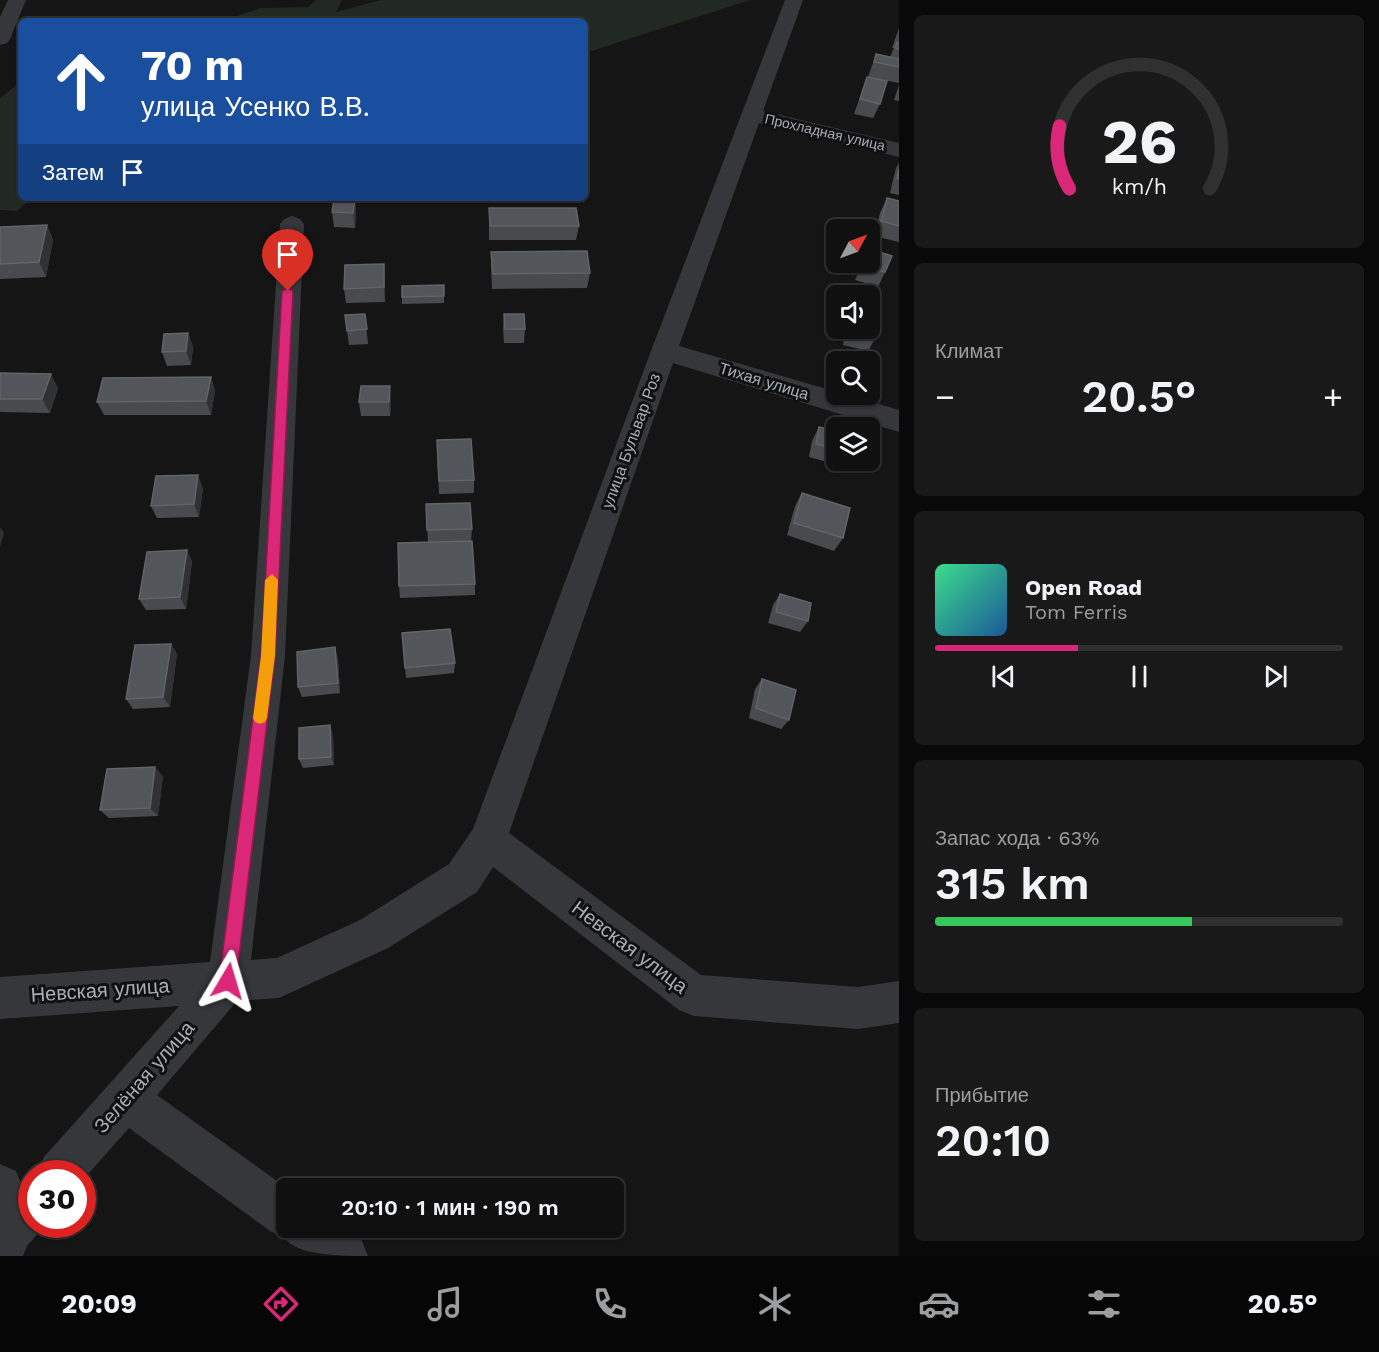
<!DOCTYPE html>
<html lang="ru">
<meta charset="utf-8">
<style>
body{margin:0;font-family:"Work Sans",sans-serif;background:#191919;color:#f1f3f6;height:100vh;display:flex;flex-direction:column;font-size:22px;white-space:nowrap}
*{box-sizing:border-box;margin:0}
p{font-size:20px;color:#9c9d9f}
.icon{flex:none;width:33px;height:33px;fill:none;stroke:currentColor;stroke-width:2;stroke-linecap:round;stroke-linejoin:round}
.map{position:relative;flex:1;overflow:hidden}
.drawer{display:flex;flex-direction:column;gap:15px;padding:15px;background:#090909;width:480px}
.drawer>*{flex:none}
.guide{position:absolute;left:18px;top:18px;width:570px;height:183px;border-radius:9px;box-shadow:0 2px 4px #0004,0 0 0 2px #303030;background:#1a4fa0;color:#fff;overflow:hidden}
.needle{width:39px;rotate:49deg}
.buttons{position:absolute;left:826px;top:219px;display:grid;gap:12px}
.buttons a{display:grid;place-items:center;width:54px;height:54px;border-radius:9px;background:#101010;box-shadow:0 2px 4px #0004,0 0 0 2px #303030;font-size:30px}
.speed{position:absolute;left:18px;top:1160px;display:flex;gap:12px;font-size:30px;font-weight:700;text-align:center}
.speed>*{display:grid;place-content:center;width:78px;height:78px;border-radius:50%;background:#101010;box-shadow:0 2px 4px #0004,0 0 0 2px #303030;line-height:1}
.speed .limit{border:9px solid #d22;background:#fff;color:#111}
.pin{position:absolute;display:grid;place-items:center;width:51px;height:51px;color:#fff;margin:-62px -26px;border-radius:50% 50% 50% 0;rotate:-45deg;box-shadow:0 0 6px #0007}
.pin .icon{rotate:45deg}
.me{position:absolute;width:66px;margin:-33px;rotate:7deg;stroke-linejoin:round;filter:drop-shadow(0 0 4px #0008)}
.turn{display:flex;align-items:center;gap:21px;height:126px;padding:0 24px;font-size:27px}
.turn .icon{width:78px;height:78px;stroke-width:2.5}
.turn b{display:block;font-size:42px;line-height:51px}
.then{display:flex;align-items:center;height:57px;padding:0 24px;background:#0003;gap:12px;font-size:22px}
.big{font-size:45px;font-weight:600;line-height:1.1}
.drawer .widget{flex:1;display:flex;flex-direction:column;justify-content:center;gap:9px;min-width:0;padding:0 21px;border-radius:9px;background:#191919}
.drawer .dial{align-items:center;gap:0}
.dial svg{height:156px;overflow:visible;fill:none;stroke:#303030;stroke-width:7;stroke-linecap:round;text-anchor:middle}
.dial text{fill:#f1f3f6;stroke:none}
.song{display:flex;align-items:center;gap:18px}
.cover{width:72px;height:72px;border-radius:9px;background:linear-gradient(135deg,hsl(150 70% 55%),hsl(210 70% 35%))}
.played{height:6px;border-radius:3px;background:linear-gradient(90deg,#db2777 35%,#303030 35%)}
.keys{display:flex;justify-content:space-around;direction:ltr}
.heat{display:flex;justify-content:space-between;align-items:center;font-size:33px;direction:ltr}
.charge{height:9px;border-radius:4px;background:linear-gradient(90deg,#34c759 63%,#303030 0)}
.trip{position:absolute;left:276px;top:1178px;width:348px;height:60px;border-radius:9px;background:#101010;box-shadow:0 2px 4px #0004,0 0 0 2px #303030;font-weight:600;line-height:60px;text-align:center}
.menu{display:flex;height:96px;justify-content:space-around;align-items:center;background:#060606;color:#9c9d9f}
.menu .icon{width:42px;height:42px}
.menu .selected{color:#db2777}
.menu b{font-size:27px;color:#f1f3f6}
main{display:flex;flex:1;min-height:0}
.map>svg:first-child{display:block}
.green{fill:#212922}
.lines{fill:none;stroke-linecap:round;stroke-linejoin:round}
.minor{fill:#36373b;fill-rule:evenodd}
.wall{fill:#484a4e}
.shaded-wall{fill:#2f3133}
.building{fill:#525559;stroke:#606368;stroke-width:1.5}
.route{fill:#db2777;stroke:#8e194d;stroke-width:1.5}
.slow{fill:#f59e0b}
.labels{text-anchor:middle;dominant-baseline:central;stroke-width:6;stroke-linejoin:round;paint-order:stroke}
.far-street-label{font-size:14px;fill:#a7adb6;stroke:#101011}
.street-label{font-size:16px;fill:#a7adb6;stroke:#101011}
.near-street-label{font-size:20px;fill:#a7adb6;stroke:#101011}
</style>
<main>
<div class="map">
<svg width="899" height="1256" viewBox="0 0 899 1256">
<rect width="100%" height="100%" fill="#151516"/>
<g class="green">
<path d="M316,0H342L336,12L381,0H750L585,53V21H222L261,8L308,7Z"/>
<path d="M21,82V198H32L17,211L0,210V98Z"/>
</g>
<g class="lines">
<g class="minor">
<path d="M8,0H26L10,39L7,43L0,45V17Z"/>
<path d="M785,0H803L763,111L899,143V157L759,123L679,346L837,392V394H845L899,410V432L673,363L509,833L701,975L858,987L899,981V1023L858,1029L694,1016L679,1010L493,867L477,892L388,948L279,998L237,1001L157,1095L287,1188L286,1227H343L361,1239L368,1256C344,1256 296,1256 285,1238L270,1231L129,1128L82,1181V1173H37L44,1157L179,1006L0,1019V977L210,962L251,656L280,224L284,219L292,216L300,219L304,224L285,656L251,960L277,958L360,920L449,864L473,829L651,351Z"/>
<path d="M0,1164L16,1171L22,1186L32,1182V1224H46L27,1246L23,1256H0Z"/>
</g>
</g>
<g class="wall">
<path d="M899,28V83L868,77L876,54L890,57L894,48H892Z"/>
<path d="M867,77L880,104L873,118L854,114Z"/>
<path d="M899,85V101L894,100Z"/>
<path d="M899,163V195L890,193L896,168Z"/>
<path d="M887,198L899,201V242L874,236L880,213Z"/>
<path d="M355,199L356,214L355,228L334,227L332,212Z"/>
<path d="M489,208L579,226L576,240H489Z"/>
<path d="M47,225L53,240L46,277L0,279V227Z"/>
<path d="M491,252L590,273L587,288L492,289L491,267Z"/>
<path d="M863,262H870L885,272L878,287L855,280Z"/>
<path d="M385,278V302L346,303L344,289Z"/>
<path d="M444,285V303L402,304V297Z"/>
<path d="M365,314L368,344L349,345L345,315Z"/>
<path d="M504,314L525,329L524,343H504L503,328Z"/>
<path d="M848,328H870L876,337L868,351L843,345L845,333Z"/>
<path d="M188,333L193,347L191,365L167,366L162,352Z"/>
<path d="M0,373L58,388L50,413L0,412Z"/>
<path d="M211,377L215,391L211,415H104L97,402Z"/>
<path d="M391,400L390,416H361L359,402Z"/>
<path d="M819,427L837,431V459L834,464L809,457L812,441Z"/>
<path d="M437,453L474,480V493L439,494Z"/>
<path d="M203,488L199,517L157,518L151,506Z"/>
<path d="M802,493L843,538L834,551L787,535L795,506Z"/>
<path d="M426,504L472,529L471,541L475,584V595L400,598L399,586L428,542Z"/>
<path d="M187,550L192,562L186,609L146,610L139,599Z"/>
<path d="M780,594L808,621L800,632L768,623L773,605Z"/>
<path d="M402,633L455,663L454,673L406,678Z"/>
<path d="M171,644L177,654L170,707L133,709L126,699Z"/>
<path d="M338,658L340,693L302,697L298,687Z"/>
<path d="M762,679L789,720L781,729L749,718L755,689Z"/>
<path d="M330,725L333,735L334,765L303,768L299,759Z"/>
<path d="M163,776L158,816L109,818L100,810Z"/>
</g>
<g class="shaded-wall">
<path d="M355,199L356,214L355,228L353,213Z"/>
<path d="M47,225L53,240L46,277L39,262Z"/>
<path d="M384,264L385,278V302L384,287Z"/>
<path d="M188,333L193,347L191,365L186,351Z"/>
<path d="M51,374L58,388L50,413L42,399Z"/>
<path d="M211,377L215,391L211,415L206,401Z"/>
<path d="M390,386L391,400L390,416L389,402Z"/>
<path d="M198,475L203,488L199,517L194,504Z"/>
<path d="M0,527L4,533L0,547Z"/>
<path d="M187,550L192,562L186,609L180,597Z"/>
<path d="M171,644L177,654L170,707L163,697Z"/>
<path d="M335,647L338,658L340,693L338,683Z"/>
<path d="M330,725L333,735L334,765L331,757Z"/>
<path d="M155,767L163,776L158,816L150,808Z"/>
</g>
<g class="building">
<path d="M897,42L899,43V49L895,48Z"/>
<path d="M876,54L899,59V67L874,62Z"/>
<path d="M867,77L887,81L880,104L860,99Z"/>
<path d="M899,169V179L897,178Z"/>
<path d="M887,198L899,201V226L881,221Z"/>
<path d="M334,199H355L353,213L332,212Z"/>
<path d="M489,208H576L579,226H490Z"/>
<path d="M47,225L39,262L0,264V227Z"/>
<path d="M870,249L892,256L885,272L862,265L864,262H870Z"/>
<path d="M587,251L590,273L493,274L491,252Z"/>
<path d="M384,264V287L344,289L345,265Z"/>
<path d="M444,285V296L402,297V286Z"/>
<path d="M365,314L367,329L347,331L345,315Z"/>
<path d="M504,314H524L525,329H505Z"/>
<path d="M870,323L877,325L876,337L850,331L851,328H870Z"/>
<path d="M188,333L186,351L162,352L164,334Z"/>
<path d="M0,373L51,374L42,399H0Z"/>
<path d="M211,377L206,401L97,402L103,378Z"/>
<path d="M361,386H390L389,402H359Z"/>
<path d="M819,427L837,431V449L816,444Z"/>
<path d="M471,439L474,480L439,481L437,440Z"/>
<path d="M198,475L194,504L151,506L156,476Z"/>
<path d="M802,493L850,508L843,538L794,523Z"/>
<path d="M470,503L472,529L427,530L426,504Z"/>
<path d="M472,541L475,584L399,586L398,543Z"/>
<path d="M187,550L180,597L139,599L147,552Z"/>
<path d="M780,594L811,603L808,621L776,612Z"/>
<path d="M450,629L455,663L405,668L402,633Z"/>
<path d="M171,644L163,697L126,699L135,645Z"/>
<path d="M335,647L338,683L298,687L297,652Z"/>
<path d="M762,679L796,690L789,720L756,708Z"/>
<path d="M330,725L331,757L299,759V728Z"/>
<path d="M155,767L150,808L100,810L107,769Z"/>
</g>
<path class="route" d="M288,288L293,291L275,656L236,981L234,987L228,990L222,987L219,981L261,656L282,291Z"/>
<path class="slow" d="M272,574L278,580L275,656L267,718L265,722L260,724L255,722L253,718L261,656L265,580Z"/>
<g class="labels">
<g class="far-street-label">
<text transform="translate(825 132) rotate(13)">Прохладная улица</text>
</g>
<g class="street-label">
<text transform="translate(764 381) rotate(17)">Тихая улица</text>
<text transform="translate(631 441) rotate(-70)">улица Бульвар Роз</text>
</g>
<g class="near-street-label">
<text transform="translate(630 947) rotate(37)">Невская улица</text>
<text transform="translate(100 990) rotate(-4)">Невская улица</text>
<text transform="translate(144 1077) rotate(-49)">Зелёная улица</text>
</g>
</g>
</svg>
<div class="buttons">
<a><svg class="needle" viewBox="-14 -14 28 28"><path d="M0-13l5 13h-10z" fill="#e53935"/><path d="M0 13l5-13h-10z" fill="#9c9d9f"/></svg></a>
<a><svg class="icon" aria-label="sound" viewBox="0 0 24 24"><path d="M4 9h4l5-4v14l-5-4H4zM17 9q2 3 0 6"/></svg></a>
<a><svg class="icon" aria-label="search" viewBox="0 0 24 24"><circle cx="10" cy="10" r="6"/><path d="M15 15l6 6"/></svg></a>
<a><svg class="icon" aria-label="layers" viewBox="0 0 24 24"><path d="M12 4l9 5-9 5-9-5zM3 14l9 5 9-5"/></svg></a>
</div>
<div class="speed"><div class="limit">30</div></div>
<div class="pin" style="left:288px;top:291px;background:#d93025"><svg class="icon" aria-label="arrive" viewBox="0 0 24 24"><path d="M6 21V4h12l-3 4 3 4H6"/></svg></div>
<svg class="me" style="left:228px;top:981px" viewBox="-20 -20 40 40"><path d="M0-17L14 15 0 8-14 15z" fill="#db2777" stroke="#fff" stroke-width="4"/></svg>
<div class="trip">20:10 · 1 мин · 190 m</div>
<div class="guide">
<div class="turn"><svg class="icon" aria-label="ahead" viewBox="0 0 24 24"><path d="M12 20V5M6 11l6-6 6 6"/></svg><div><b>70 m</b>улица Усенко В.В.</div></div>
<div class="then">Затем<svg class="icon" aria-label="arrive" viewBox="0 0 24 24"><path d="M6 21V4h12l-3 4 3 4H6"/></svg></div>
</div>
</div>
<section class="drawer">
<div class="widget dial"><svg viewBox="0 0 100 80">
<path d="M14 69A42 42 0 1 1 86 69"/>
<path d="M14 69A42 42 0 0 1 9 37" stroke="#db2777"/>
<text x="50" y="56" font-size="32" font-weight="700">26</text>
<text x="50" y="72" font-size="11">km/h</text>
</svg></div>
<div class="widget"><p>Климат</p>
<div class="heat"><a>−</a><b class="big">20.5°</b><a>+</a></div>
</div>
<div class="widget">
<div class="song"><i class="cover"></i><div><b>Open Road</b><p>Tom Ferris</p></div></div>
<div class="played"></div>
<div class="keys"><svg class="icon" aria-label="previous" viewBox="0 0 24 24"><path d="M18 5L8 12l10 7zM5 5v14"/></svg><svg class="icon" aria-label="pause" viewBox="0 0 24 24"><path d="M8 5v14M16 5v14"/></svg><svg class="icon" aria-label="next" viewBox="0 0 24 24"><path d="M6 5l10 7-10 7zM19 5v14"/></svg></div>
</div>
<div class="widget"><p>Запас хода · 63%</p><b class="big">315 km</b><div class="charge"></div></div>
<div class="widget"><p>Прибытие</p><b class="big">20:10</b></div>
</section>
</main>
<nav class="menu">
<b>20:09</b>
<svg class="icon selected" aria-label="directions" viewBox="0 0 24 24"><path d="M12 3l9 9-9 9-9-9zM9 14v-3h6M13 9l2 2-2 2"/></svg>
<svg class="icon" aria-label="music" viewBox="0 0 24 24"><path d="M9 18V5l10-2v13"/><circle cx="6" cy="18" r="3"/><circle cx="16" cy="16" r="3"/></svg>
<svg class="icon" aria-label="phone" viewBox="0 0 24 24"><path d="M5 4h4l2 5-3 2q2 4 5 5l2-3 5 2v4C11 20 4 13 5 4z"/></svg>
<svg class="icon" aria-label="climate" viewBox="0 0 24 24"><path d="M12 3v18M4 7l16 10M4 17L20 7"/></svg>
<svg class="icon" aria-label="car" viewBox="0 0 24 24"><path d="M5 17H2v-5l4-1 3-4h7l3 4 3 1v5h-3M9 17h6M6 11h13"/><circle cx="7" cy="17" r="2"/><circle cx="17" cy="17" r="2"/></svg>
<svg class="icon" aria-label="filters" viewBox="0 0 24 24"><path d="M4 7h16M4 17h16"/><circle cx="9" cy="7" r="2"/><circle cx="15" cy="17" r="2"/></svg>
<b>20.5°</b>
</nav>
